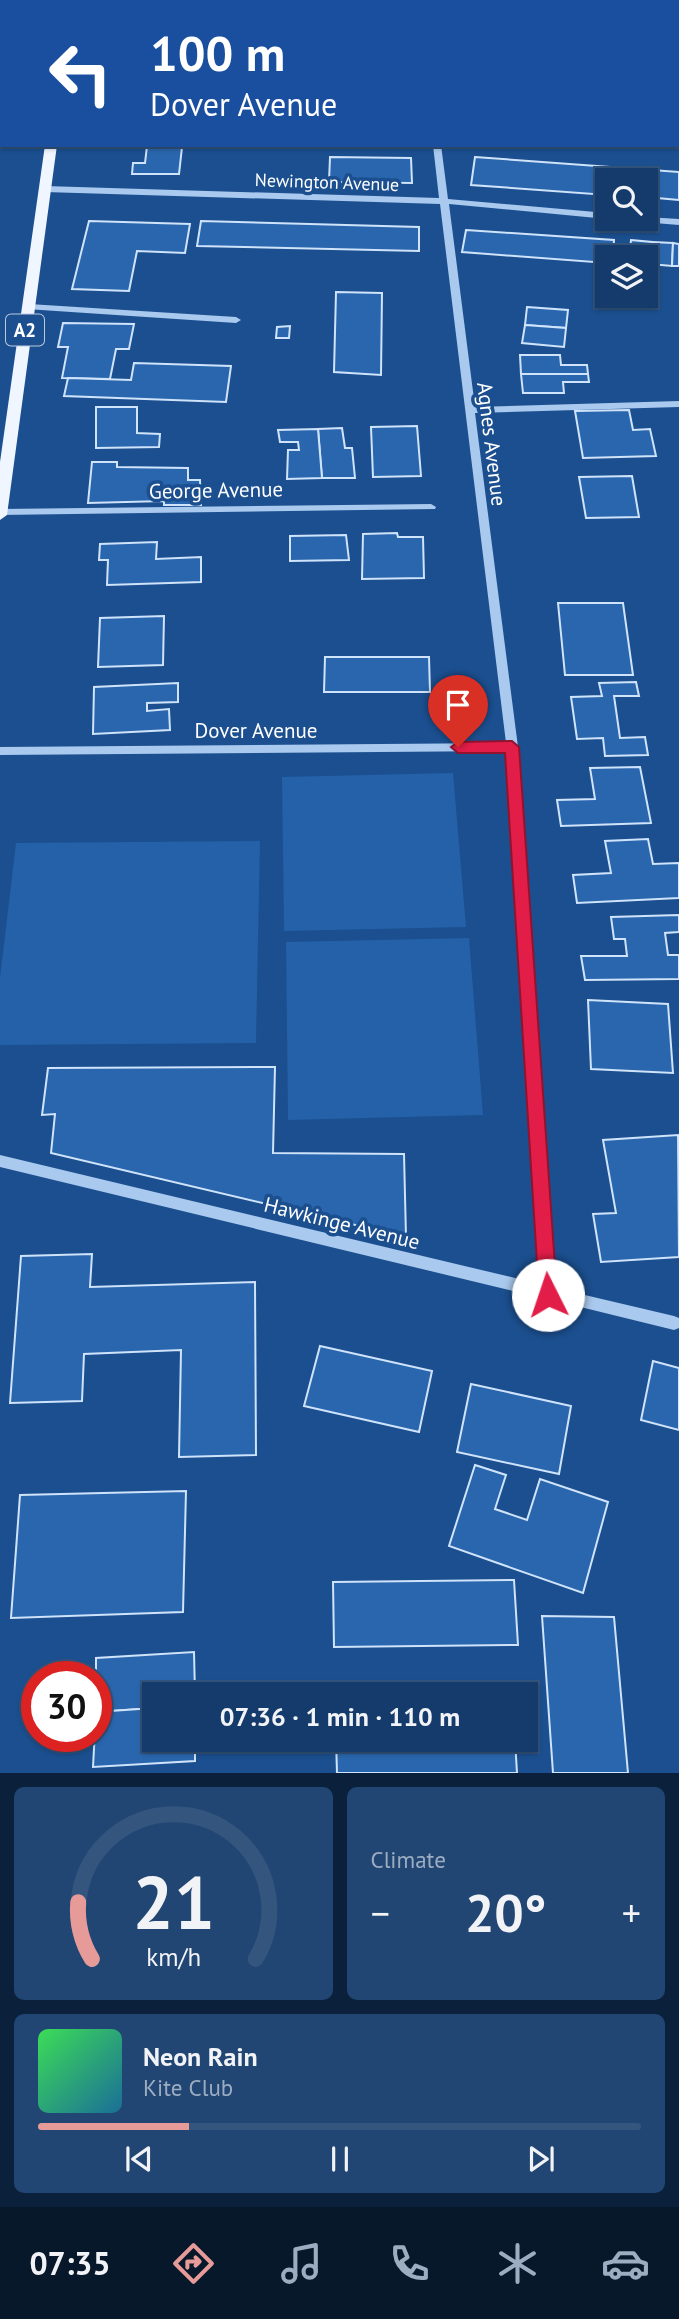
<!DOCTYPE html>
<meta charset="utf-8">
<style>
body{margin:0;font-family:"PT Sans",sans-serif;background:#214673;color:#f1f3f6;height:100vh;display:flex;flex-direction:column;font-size:26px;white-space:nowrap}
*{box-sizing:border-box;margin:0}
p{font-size:23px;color:#9dadc1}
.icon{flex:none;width:38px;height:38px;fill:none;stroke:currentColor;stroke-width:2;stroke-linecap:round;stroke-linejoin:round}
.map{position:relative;height:1773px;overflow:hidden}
.panel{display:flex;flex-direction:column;gap:14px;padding:14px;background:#0b203b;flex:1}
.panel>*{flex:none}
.hud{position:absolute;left:0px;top:0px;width:679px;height:147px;box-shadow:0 2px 5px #0004,0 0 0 2px #33557e;background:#1a4fa0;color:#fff;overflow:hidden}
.fabs{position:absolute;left:595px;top:168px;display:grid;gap:14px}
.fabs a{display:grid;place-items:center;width:63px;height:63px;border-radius:0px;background:#143b6b;box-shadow:0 2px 5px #0004,0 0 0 2px #33557e;font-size:35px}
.speed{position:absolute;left:21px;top:1661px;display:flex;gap:14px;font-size:35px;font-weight:700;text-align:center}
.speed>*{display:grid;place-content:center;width:91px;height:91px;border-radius:50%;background:#143b6b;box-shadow:0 2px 5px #0004,0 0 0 2px #33557e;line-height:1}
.speed .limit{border:10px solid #d22;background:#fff;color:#111}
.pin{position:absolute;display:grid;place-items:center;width:60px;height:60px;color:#fff;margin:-72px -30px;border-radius:50% 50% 50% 0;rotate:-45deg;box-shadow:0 0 7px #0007}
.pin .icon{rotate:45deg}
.me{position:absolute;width:77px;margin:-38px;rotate:356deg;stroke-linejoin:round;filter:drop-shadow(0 0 5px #0008)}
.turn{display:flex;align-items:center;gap:24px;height:147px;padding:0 35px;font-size:32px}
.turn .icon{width:91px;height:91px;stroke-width:2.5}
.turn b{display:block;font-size:49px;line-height:60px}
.big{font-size:52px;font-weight:800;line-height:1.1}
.panel .tile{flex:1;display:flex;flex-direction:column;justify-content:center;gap:10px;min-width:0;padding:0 24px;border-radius:10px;background:#214673}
.panel .dial{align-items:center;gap:0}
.dial svg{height:182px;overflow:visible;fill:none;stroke:#33557e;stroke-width:7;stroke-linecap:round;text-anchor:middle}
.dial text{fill:#f1f3f6;stroke:none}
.song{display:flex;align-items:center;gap:21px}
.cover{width:84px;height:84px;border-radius:10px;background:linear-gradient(135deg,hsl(130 70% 55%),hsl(200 70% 35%))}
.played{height:7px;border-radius:4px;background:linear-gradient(90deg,#e69b98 25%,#33557e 25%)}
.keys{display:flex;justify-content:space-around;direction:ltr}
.heat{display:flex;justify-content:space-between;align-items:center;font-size:38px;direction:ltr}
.panel .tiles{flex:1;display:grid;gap:14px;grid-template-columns:1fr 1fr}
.tile:last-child{grid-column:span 2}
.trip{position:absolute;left:142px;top:1682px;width:396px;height:70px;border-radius:0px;background:#143b6b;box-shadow:0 2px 5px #0004,0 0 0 2px #33557e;font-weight:800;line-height:70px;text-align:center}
.menu{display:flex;height:112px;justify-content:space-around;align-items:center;background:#08182b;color:#9dadc1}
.menu .icon{width:49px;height:49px}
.menu .selected{color:#e69b98}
.menu b{font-size:32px;color:#f1f3f6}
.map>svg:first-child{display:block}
.green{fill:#2461a8}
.building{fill:#2a66ad;stroke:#cfe3fa;stroke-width:2}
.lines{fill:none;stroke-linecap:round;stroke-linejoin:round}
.minor{fill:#a9c9ee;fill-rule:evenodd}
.major{fill:#f0f6ff;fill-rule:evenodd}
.route{fill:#e11d48;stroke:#92132f;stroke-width:2}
.labels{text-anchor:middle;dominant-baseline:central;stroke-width:7;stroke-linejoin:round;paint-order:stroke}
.far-street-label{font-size:18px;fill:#fff;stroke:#1b4f8f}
.shield{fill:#1b4f8f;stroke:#bbcadd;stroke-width:2}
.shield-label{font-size:19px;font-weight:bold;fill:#fff}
.street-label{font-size:21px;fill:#fff;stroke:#1b4f8f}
</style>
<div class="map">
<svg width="679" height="1773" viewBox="0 0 679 1773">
<rect width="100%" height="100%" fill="#1b4f8f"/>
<g class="green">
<path d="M453,773L466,927L284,931L282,777Z"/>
<path d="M260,841L256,1043L0,1045V978L16,843Z"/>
<path d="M469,938L483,1115L288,1120L286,942Z"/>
</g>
<g class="building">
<path d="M112,0H192L112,2Z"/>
<path d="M147,146L182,147L179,174H132L133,163H145Z"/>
<path d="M330,157L411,158L412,183L329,182Z"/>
<path d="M475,157L679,172V200L646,197V180H607V195L471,185Z"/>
<path d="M89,221L190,224L185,253L137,251L129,291L72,289Z"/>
<path d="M201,221L419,227V251L197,246Z"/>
<path d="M466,230L614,240L613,257H607V263L462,252Z"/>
<path d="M631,240L652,242L650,264L646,263V257H629Z"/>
<path d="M652,242L673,243L672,266L650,264Z"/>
<path d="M673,243L679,244V266H672Z"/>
<path d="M336,292L382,293L381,375L334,372Z"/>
<path d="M527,307L568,310L566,328L525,325Z"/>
<path d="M63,323L134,324L129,349H116L110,379L62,378L68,347H58Z"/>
<path d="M525,325L566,328L564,347L522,343Z"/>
<path d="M290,326L289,338H276L277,327Z"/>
<path d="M520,355H560L561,365H587L588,374H521Z"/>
<path d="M134,363L231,366L226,402L64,396L68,378L131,380Z"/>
<path d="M521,374H588L589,382H563L564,393H523Z"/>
<path d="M96,407H137V433L160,434L159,447L96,448Z"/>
<path d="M629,410L633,430L650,429L656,456L583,458L575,411Z"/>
<path d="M417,426L421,476L373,477L371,427Z"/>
<path d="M342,428L345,448H352L355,478H322L318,429Z"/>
<path d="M318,429L322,478L287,479L288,450H299L298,442H280L278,430Z"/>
<path d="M92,462H117V467L188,468V480H200L201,505H164V501L88,503Z"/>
<path d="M632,476L639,517L586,518L579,477Z"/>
<path d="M397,533L398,537H423L424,578L362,579L363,534Z"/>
<path d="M346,535L349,560L290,561V536Z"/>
<path d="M157,542L156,559L201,557V582L107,585L108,560H99L100,544Z"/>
<path d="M558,603H623L633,675H565Z"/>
<path d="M164,616L163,665L98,667L100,618Z"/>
<path d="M325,657H429L430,692H324Z"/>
<path d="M636,682L639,696H614L620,738L645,737L648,755L605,756L603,738L577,739L571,697L602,696L599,683Z"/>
<path d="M178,683V702L147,703V711L169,709L170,730L93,734L94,687Z"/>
<path d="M640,767L651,823L561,826L557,800L595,799L590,768Z"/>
<path d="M648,839L653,864L679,863V898L577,903L573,875L611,873L605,841Z"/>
<path d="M679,915V932L665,933L668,955H679V979L585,980L581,956H627L625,939H614L611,917Z"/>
<path d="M588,1000L668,1004L673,1073L591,1069Z"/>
<path d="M275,1067L273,1153L404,1154L406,1237L51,1153L55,1114L42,1115L48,1068Z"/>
<path d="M678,1135L679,1257L601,1262L593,1214L616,1213L603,1140Z"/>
<path d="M92,1254L90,1287L255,1282L256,1455L179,1457L181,1350L84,1354L82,1401L10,1403L21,1256Z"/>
<path d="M320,1346L432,1371L419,1432L304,1406Z"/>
<path d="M653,1361L679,1368V1430L641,1420Z"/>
<path d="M471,1384L571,1406L559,1474L457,1452Z"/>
<path d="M475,1465L506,1475L495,1509L527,1520L540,1479L608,1502L583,1593L449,1546Z"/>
<path d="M186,1491L183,1612L11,1618L20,1495Z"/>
<path d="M514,1580L518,1645L334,1647L333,1582Z"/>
<path d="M542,1616L614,1617L628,1773H553Z"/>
<path d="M194,1652L195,1694H154V1708L96,1712V1658Z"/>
<path d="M154,1708V1740H195V1761L93,1767L96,1712Z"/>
<path d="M336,1740H515L517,1773H337Z"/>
</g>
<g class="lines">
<g class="minor">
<path d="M419,0H427L428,2H420Z"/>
<rect x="677" y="125" width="2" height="6"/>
<path d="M433,145H441L448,199L607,213V219L449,204L475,407L679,401V407L475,413L518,747L555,1288L674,1316L679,1318V1328L674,1330L552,1300L548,1302L542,1298L0,1167V1155L540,1284L506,751L0,755V747L506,743L440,204L45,192L41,189L45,186L439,198Z"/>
<path d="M646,217L679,219V225L642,222L638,219H646Z"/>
<path d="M29,304L236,317L241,320L236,323L26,309V305Z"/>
<path d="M431,504L436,507L435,509L0,515V509Z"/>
</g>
<g class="major">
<rect x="64" y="0" width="12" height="2"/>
<path d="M45,145H57L7,515L0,520V462Z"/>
</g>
</g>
<path class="route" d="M512,741L519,747L557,1295L554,1301L548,1303L541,1301L539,1295L505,753H458L451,747L458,742Z"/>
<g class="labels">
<g class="far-street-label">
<text transform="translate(327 182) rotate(2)">Newington Avenue</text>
</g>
<rect class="shield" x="6" y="314.5" width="38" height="31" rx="5"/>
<g class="shield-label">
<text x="25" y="330">A2</text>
</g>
<g class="street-label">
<text transform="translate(492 444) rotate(83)">Agnes Avenue</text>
<text transform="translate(216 490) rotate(-1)">George Avenue</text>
<text x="256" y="730">Dover Avenue</text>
<text transform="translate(342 1223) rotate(14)">Hawkinge Avenue</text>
</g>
</g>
</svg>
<div class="fabs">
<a><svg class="icon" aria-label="search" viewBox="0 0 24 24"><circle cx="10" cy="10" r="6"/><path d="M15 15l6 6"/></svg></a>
<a><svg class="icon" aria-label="layers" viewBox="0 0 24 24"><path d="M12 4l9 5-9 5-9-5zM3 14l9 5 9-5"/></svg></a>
</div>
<div class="speed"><div class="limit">30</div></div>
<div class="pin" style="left:458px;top:747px;background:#d93025"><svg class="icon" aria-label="arrive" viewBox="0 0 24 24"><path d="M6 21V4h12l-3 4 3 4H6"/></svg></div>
<svg class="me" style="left:548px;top:1295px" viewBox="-20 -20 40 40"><circle r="19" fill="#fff"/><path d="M0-13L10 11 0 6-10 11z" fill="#e11d48"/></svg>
<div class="trip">07:36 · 1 min · 110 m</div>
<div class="hud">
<div class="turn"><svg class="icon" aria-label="left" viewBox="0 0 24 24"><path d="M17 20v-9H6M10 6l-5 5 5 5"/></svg><div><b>100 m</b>Dover Avenue</div></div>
</div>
</div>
<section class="panel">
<div class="tiles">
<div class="tile dial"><svg viewBox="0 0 100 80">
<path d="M14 69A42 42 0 1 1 86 69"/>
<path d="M14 69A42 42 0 0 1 8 44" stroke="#e69b98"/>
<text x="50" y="56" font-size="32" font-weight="700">21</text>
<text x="50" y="72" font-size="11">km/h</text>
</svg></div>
<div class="tile"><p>Climate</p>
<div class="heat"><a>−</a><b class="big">20°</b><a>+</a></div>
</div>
<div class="tile">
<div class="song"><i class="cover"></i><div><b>Neon Rain</b><p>Kite Club</p></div></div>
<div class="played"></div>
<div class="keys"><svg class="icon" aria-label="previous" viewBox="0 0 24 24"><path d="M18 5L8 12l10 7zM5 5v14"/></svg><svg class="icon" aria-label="pause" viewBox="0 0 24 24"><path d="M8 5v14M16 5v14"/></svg><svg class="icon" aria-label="next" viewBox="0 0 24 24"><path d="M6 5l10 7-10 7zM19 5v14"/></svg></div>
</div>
</div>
</section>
<nav class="menu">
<b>07:35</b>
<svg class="icon selected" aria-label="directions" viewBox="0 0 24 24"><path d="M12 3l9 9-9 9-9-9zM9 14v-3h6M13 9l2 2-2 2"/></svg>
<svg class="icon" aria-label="music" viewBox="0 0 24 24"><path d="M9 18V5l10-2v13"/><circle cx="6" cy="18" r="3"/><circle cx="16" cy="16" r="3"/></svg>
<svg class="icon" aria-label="phone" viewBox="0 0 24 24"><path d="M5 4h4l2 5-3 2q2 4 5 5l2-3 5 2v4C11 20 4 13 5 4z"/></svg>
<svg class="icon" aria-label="climate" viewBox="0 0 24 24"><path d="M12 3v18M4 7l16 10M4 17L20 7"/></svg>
<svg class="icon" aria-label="car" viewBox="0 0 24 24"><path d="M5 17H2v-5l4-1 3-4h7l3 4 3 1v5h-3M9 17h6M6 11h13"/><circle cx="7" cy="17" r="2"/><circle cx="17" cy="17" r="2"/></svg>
</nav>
